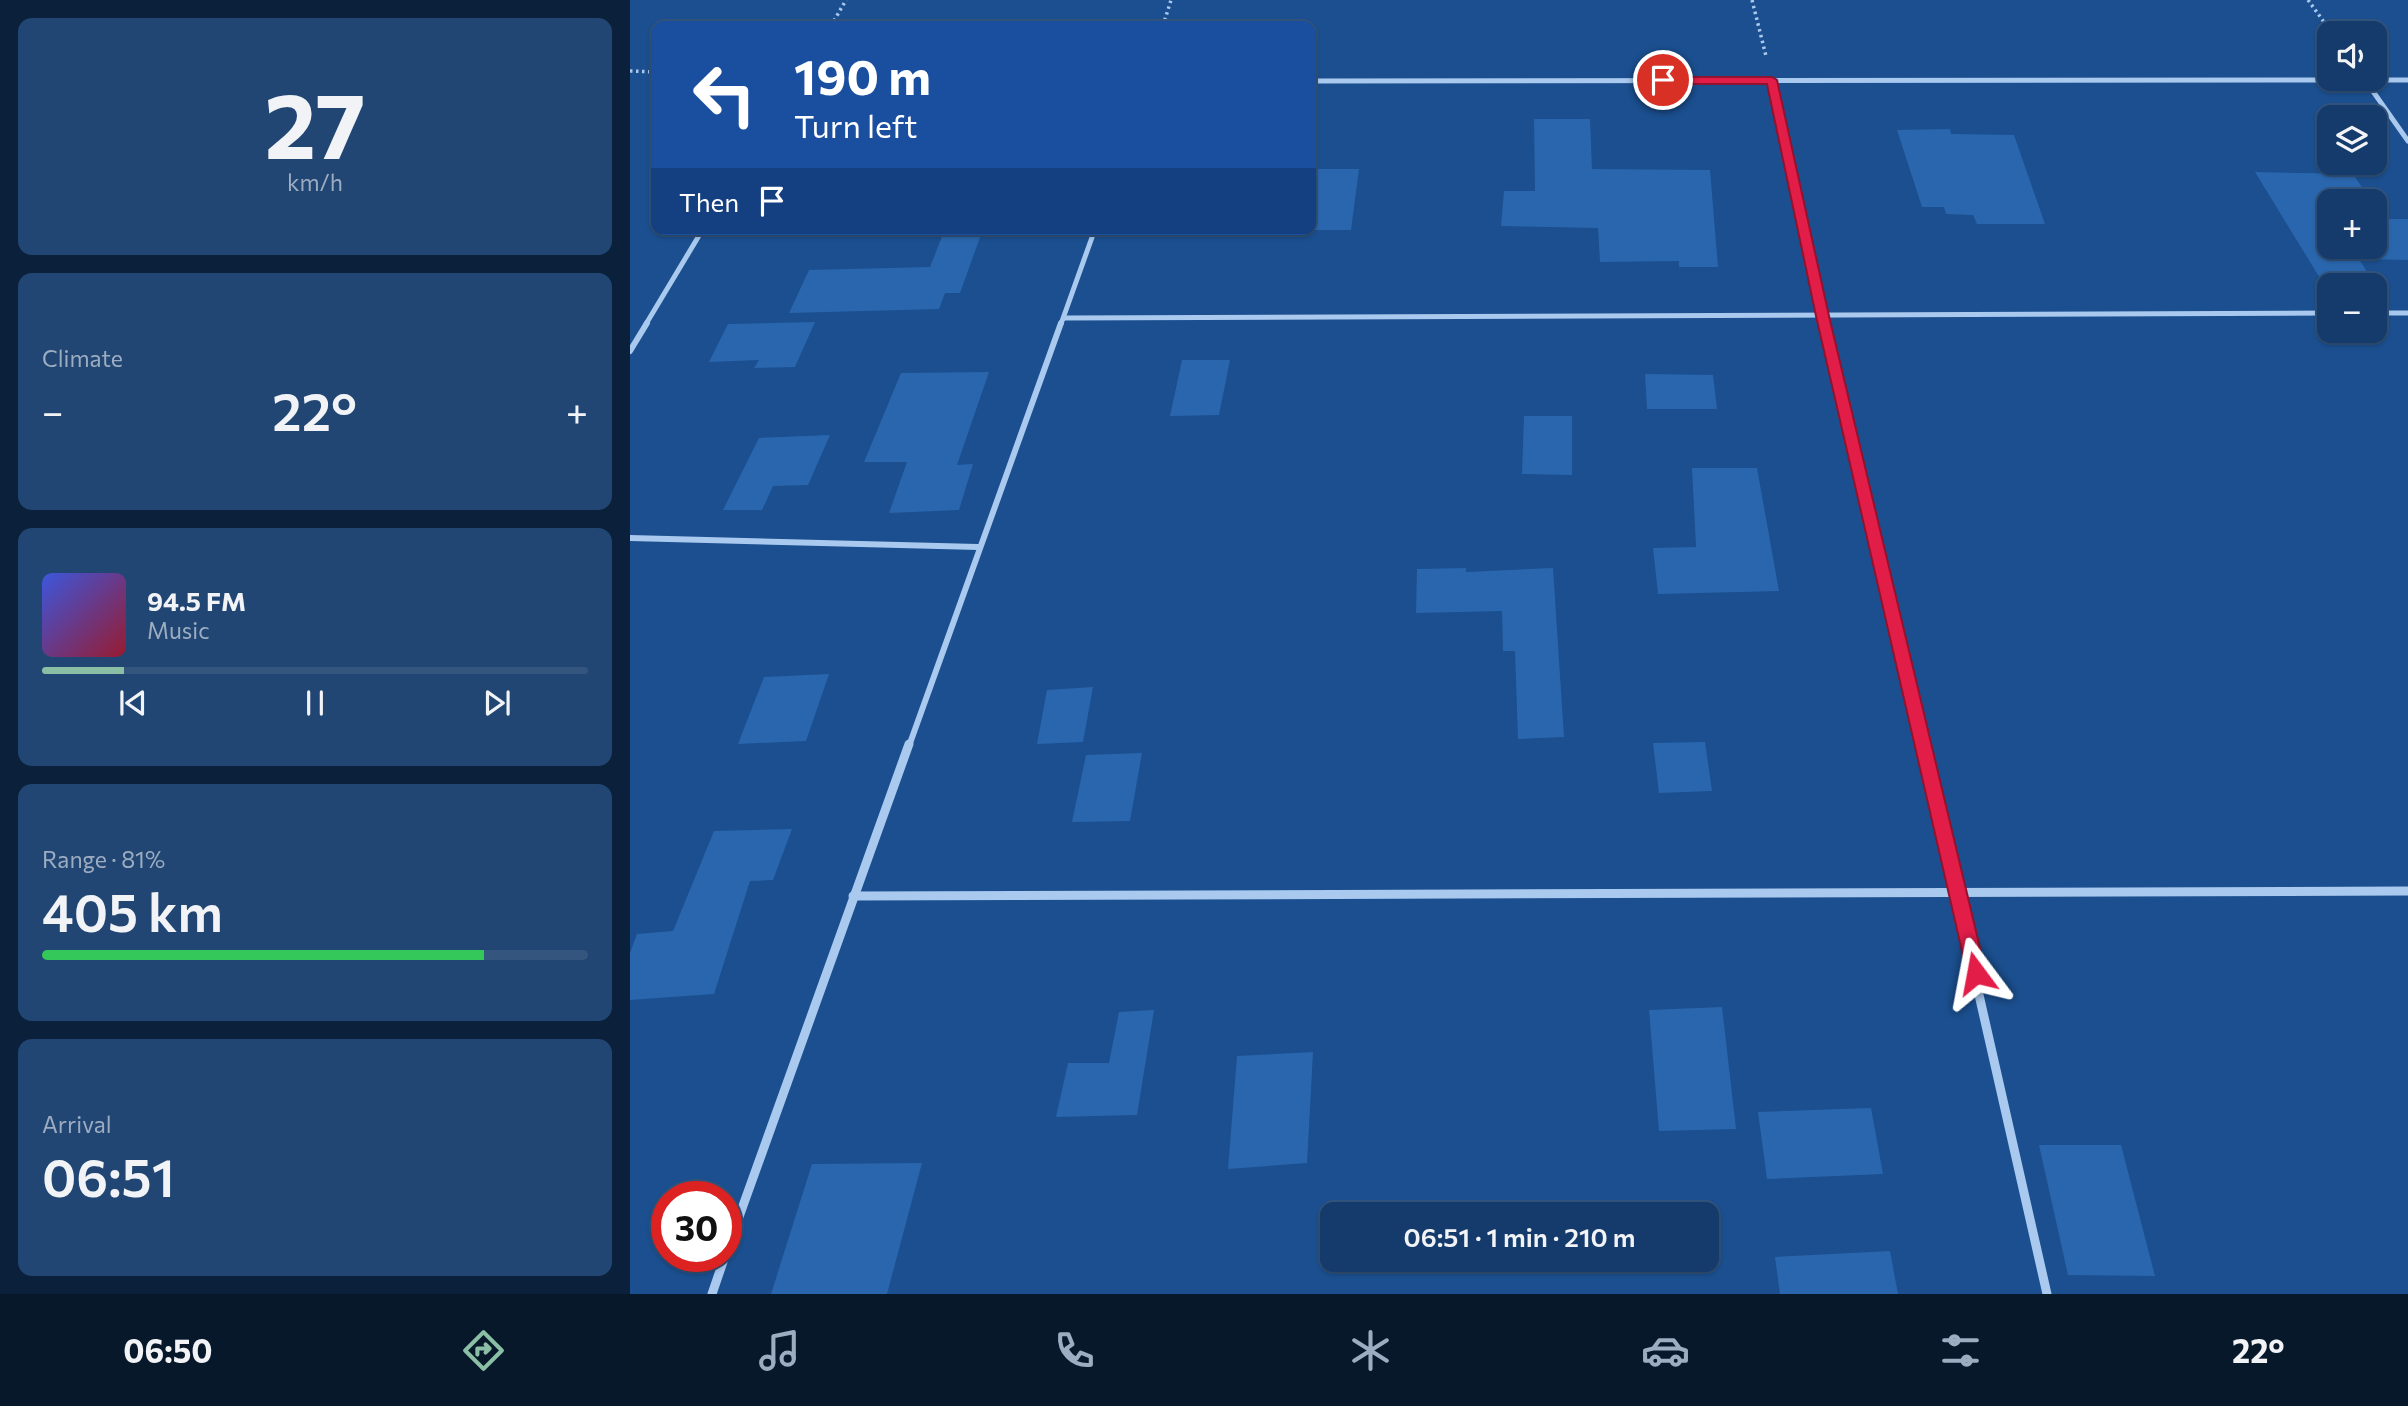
<!DOCTYPE html>
<meta charset="utf-8">
<style>
body{margin:0;font-family:Commissioner,sans-serif;background:#214673;color:#f1f3f6;height:100vh;display:flex;flex-direction:column;font-size:26px;white-space:nowrap}
*{box-sizing:border-box;margin:0}
p{font-size:23px;color:#9dadc1}
.icon{flex:none;width:38px;height:38px;fill:none;stroke:currentColor;stroke-width:2;stroke-linecap:round;stroke-linejoin:round}
.map{position:relative;flex:1;overflow:hidden}
.drawer{display:flex;flex-direction:column;gap:18px;padding:18px;background:#0b203b;width:630px}
.drawer>*{flex:none}
.guide{position:absolute;left:21px;top:21px;width:665px;height:214px;border-radius:14px;box-shadow:0 2px 5px #0004,0 0 0 2px #33557e;background:#1a4fa0;color:#fff;overflow:hidden}
.controls{position:absolute;left:1687px;top:21px;display:grid;gap:14px}
.controls a{display:grid;place-items:center;width:70px;height:70px;border-radius:14px;background:#143b6b;box-shadow:0 2px 5px #0004,0 0 0 2px #33557e;font-size:35px}
.speed{position:absolute;left:21px;top:1181px;display:flex;gap:14px;font-size:35px;font-weight:700;text-align:center}
.speed>*{display:grid;place-content:center;width:91px;height:91px;border-radius:50%;background:#143b6b;box-shadow:0 2px 5px #0004,0 0 0 2px #33557e;line-height:1}
.speed .limit{border:10px solid #d22;background:#fff;color:#111}
.pin{position:absolute;display:grid;place-items:center;width:60px;height:60px;color:#fff;margin:-30px;border:4px solid #fff;border-radius:50%;box-shadow:0 2px 7px #0007}
.me{position:absolute;width:77px;margin:-38px;rotate:347deg;stroke-linejoin:round;filter:drop-shadow(0 0 5px #0008)}
.turn{display:flex;align-items:center;gap:24px;height:147px;padding:0 28px;font-size:32px}
.turn .icon{width:91px;height:91px;stroke-width:2.5}
.turn b{display:block;font-size:49px;line-height:60px}
.then{display:flex;align-items:center;height:66px;padding:0 28px;background:#0003;gap:14px;font-size:26px}
.big{font-size:52px;font-weight:600;line-height:1.1}
.drawer .card{flex:1;display:flex;flex-direction:column;justify-content:center;gap:10px;min-width:0;padding:0 24px;border-radius:14px;background:#214673}
.drawer .dial{align-items:center;gap:0}
.dial b{font-size:91px;line-height:1}
.song{display:flex;align-items:center;gap:21px}
.cover{width:84px;height:84px;border-radius:10px;background:linear-gradient(135deg,hsl(230 70% 55%),hsl(350 70% 35%))}
.played{height:7px;border-radius:4px;background:linear-gradient(90deg,#8abfa5 15%,#33557e 15%)}
.keys{display:flex;justify-content:space-around;direction:ltr}
.heat{display:flex;justify-content:space-between;align-items:center;font-size:38px;direction:ltr}
.charge{height:10px;border-radius:5px;background:linear-gradient(90deg,#34c759 81%,#33557e 0)}
.trip{position:absolute;left:690px;top:1202px;width:399px;height:70px;border-radius:14px;background:#143b6b;box-shadow:0 2px 5px #0004,0 0 0 2px #33557e;font-weight:600;line-height:70px;text-align:center}
.dock{display:flex;height:112px;justify-content:space-around;align-items:center;background:#08182b;color:#9dadc1}
.dock .icon{width:49px;height:49px}
.dock .on{color:#8abfa5}
.dock b{font-size:32px;color:#f1f3f6}
main{display:flex;flex:1;min-height:0}
.map>svg:first-child{display:block}
.building{fill:#2a66ad}
.lines{fill:none;stroke-linecap:round;stroke-linejoin:round}
.path{stroke:#a9c9ee;stroke-width:3.5;stroke-dasharray:2.5 3.5;stroke-linecap:butt}
.street-far2{stroke:#a9c9ee;stroke-width:5}
.street-far1{stroke:#a9c9ee;stroke-width:6}
.street{stroke:#a9c9ee;stroke-width:9}
.route{fill:#e11d48;stroke:#92132f;stroke-width:2}
</style>
<main>
<section class="drawer">
<div class="card dial"><b>27</b><p>km/h</p></div>
<div class="card"><p>Climate</p>
<div class="heat"><a>−</a><b class="big">22°</b><a>+</a></div>
</div>
<div class="card">
<div class="song"><i class="cover"></i><div><b>94.5 FM</b><p>Music</p></div></div>
<div class="played"></div>
<div class="keys"><svg class="icon" aria-label="previous" viewBox="0 0 24 24"><path d="M18 5L8 12l10 7zM5 5v14"/></svg><svg class="icon" aria-label="pause" viewBox="0 0 24 24"><path d="M8 5v14M16 5v14"/></svg><svg class="icon" aria-label="next" viewBox="0 0 24 24"><path d="M6 5l10 7-10 7zM19 5v14"/></svg></div>
</div>
<div class="card"><p>Range · 81%</p><b class="big">405 km</b><div class="charge"></div></div>
<div class="card"><p>Arrival</p><b class="big">06:51</b></div>
</section>
<div class="map">
<svg width="1778" height="1294" viewBox="0 0 1778 1294">
<rect width="100%" height="100%" fill="#1b4f8f"/>
<g class="building">
<path d="M904,119H960L962,169L1080,170L1088,267H1049V261L970,262L968,228L871,226L874,191H905Z"/>
<path d="M1320,129L1321,134L1384,135L1415,224H1347L1343,215L1316,214L1314,207H1292L1267,130Z"/>
<path d="M681,169H729L721,230H681Z"/>
<path d="M1625,172L1723,174L1741,201H1699V247H1745V207L1753,219H1778V260L1729,259L1757,304H1745V285H1699V293Z"/>
<path d="M315,229H353L330,293H315L309,309L159,313L179,270L300,267Z"/>
<path d="M185,322L165,367L124,368L129,360L79,362L98,324Z"/>
<path d="M552,360H600L589,415L540,416Z"/>
<path d="M359,372L327,465L343,464L329,510L259,513L277,462H234L271,373Z"/>
<path d="M1015,374L1083,375L1087,409H1017Z"/>
<path d="M894,416H942V475L892,474Z"/>
<path d="M200,435L178,485L143,486L132,510H93L129,438Z"/>
<path d="M1062,468H1127L1149,591L1028,594L1023,548L1066,547Z"/>
<path d="M836,568V572L923,568L934,737L888,739L885,651H873L872,611L786,613L787,569Z"/>
<path d="M199,674L176,741L108,744L134,677Z"/>
<path d="M463,687L453,742L407,744L417,690Z"/>
<path d="M1075,742L1082,791L1029,793L1023,743Z"/>
<path d="M512,753L500,821L442,822L456,755Z"/>
<path d="M162,829L143,880L120,881L84,994L0,1000V953L7,934L43,931L84,831Z"/>
<path d="M1092,1007L1106,1129L1029,1131L1019,1010Z"/>
<path d="M524,1010L507,1115L426,1117L438,1063H479L489,1012Z"/>
<path d="M683,1052L677,1163L598,1169L607,1056Z"/>
<path d="M1241,1108L1253,1174L1137,1179L1128,1112Z"/>
<path d="M1409,1145H1491L1525,1276L1438,1275Z"/>
<path d="M292,1163L257,1294H141L182,1164Z"/>
<path d="M1260,1251L1268,1294H1150L1145,1257Z"/>
</g>
<g class="lines">
<g class="path">
<path d="M1122,0L1136,56"/>
<path d="M1678,0L1702,33"/>
<path d="M201,26L216,0"/>
<path d="M533,26L541,0"/>
<path d="M0,71L26,72"/>
</g>
<g class="street-far2">
<path d="M1735,80L1778,141"/>
<path d="M681,81L1778,80"/>
<path d="M1142,81L1196,324"/>
<path d="M1745,313H1778"/>
<path d="M434,318L1699,313"/>
<path d="M16,324L73,229"/>
<path d="M431,324L465,229"/>
</g>
<g class="street-far1">
<path d="M1196,323L1293,746"/>
<path d="M0,351L17,323"/>
<path d="M0,538L348,547"/>
<path d="M279,746L431,323"/>
</g>
<g class="street">
<path d="M1292,744L1417,1294"/>
<path d="M223,896L1778,891"/>
<path d="M96,1253L279,744"/>
<path d="M82,1294L95,1256"/>
</g>
</g>
<path class="route" d="M1142,77L1147,80L1199,316L1356,973L1353,980L1346,982L1340,980L1337,973L1186,316L1137,84H1033L1028,80L1033,77Z"/>
</svg>
<div class="controls">
<a><svg class="icon" aria-label="sound" viewBox="0 0 24 24"><path d="M4 9h4l5-4v14l-5-4H4zM17 9q2 3 0 6"/></svg></a>
<a><svg class="icon" aria-label="layers" viewBox="0 0 24 24"><path d="M12 4l9 5-9 5-9-5zM3 14l9 5 9-5"/></svg></a>
<a>+</a>
<a>−</a>
</div>
<div class="speed"><div class="limit">30</div></div>
<div class="pin" style="left:1033px;top:80px;background:#d93025"><svg class="icon" aria-label="arrive" viewBox="0 0 24 24"><path d="M6 21V4h12l-3 4 3 4H6"/></svg></div>
<svg class="me" style="left:1346px;top:973px" viewBox="-20 -20 40 40"><path d="M0-17L14 15 0 8-14 15z" fill="#e11d48" stroke="#fff" stroke-width="4"/></svg>
<div class="trip">06:51 · 1 min · 210 m</div>
<div class="guide">
<div class="turn"><svg class="icon" aria-label="left" viewBox="0 0 24 24"><path d="M17 20v-9H6M10 6l-5 5 5 5"/></svg><div><b>190 m</b>Turn left</div></div>
<div class="then">Then<svg class="icon" aria-label="arrive" viewBox="0 0 24 24"><path d="M6 21V4h12l-3 4 3 4H6"/></svg></div>
</div>
</div>
</main>
<nav class="dock">
<b>06:50</b>
<svg class="icon on" aria-label="directions" viewBox="0 0 24 24"><path d="M12 3l9 9-9 9-9-9zM9 14v-3h6M13 9l2 2-2 2"/></svg>
<svg class="icon" aria-label="music" viewBox="0 0 24 24"><path d="M9 18V5l10-2v13"/><circle cx="6" cy="18" r="3"/><circle cx="16" cy="16" r="3"/></svg>
<svg class="icon" aria-label="phone" viewBox="0 0 24 24"><path d="M5 4h4l2 5-3 2q2 4 5 5l2-3 5 2v4C11 20 4 13 5 4z"/></svg>
<svg class="icon" aria-label="climate" viewBox="0 0 24 24"><path d="M12 3v18M4 7l16 10M4 17L20 7"/></svg>
<svg class="icon" aria-label="car" viewBox="0 0 24 24"><path d="M5 17H2v-5l4-1 3-4h7l3 4 3 1v5h-3M9 17h6M6 11h13"/><circle cx="7" cy="17" r="2"/><circle cx="17" cy="17" r="2"/></svg>
<svg class="icon" aria-label="filters" viewBox="0 0 24 24"><path d="M4 7h16M4 17h16"/><circle cx="9" cy="7" r="2"/><circle cx="15" cy="17" r="2"/></svg>
<b>22°</b>
</nav>
